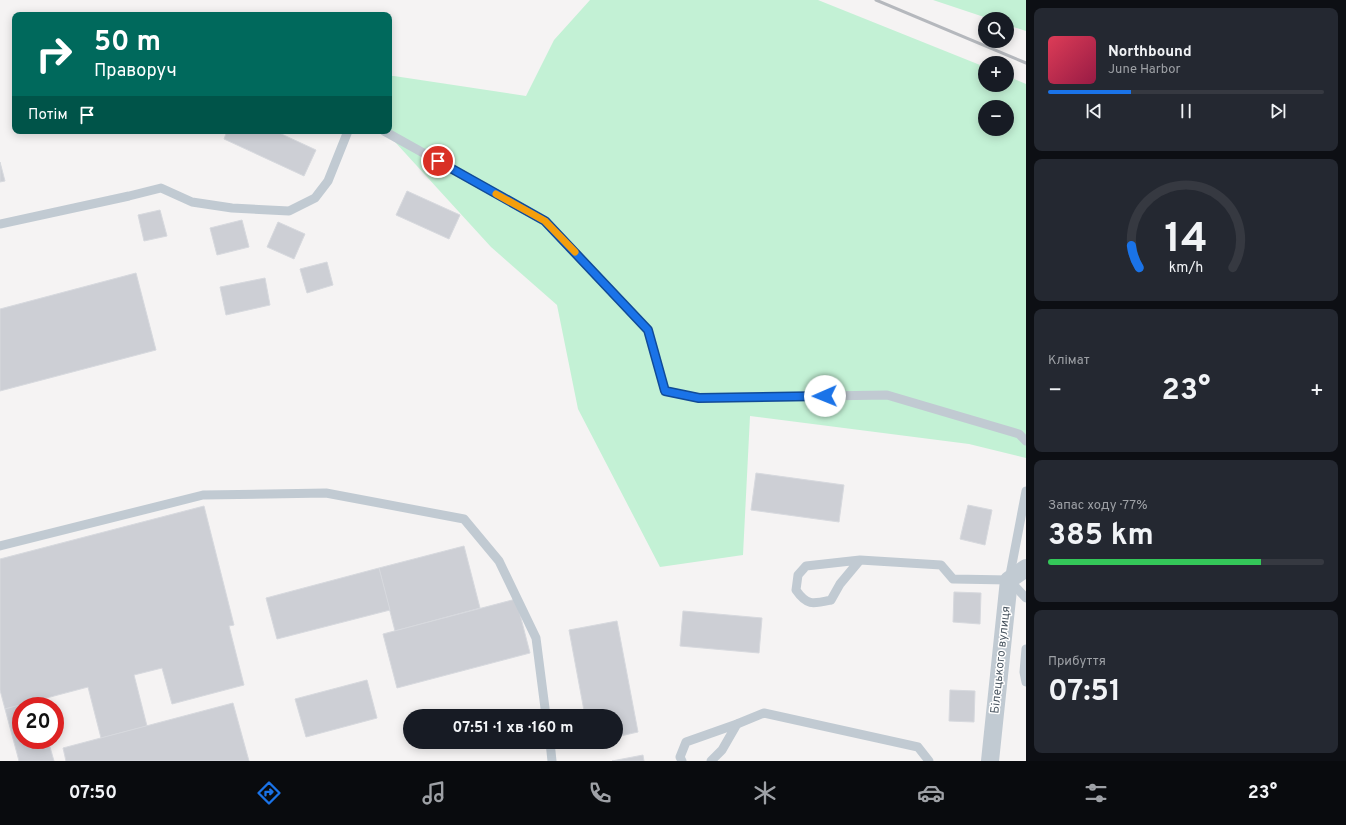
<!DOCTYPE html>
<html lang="uk">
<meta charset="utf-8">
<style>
body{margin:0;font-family:Overpass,sans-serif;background:#242831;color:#f1f3f6;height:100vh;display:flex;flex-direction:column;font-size:15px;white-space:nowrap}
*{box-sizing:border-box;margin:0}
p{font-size:13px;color:#9ea1a6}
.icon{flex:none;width:22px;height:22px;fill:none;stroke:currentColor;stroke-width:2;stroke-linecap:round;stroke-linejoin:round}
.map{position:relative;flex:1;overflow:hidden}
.drawer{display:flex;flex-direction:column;gap:8px;padding:8px;background:#0d0f14;width:320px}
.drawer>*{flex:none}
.top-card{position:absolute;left:12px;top:12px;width:380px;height:122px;border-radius:8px;box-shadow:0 2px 10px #0003;background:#00695c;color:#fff;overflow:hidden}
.controls{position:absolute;left:978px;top:12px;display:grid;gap:8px}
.controls a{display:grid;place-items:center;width:36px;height:36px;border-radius:50%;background:#171b24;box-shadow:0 2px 10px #0003;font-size:20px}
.speed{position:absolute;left:12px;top:697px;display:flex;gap:8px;font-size:20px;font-weight:700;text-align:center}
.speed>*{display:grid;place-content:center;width:52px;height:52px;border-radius:50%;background:#171b24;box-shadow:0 2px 10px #0003;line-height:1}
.speed .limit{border:6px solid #d22;background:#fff;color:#111}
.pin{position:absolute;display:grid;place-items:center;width:34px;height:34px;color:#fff;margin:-17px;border:2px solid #fff;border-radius:50%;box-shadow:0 1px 4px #0007}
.me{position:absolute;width:44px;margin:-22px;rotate:269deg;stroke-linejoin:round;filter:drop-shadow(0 0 3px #0008)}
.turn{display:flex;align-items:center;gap:14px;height:84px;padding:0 16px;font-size:18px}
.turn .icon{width:52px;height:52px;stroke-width:2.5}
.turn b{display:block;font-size:28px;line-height:34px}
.then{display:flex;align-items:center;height:38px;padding:0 16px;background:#0003;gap:8px;font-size:15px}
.big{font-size:30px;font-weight:700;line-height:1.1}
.drawer .card{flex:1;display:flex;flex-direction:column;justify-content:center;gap:6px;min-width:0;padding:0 14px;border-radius:8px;background:#242831}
.drawer .dial{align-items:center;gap:0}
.dial svg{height:104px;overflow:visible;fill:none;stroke:#363941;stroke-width:7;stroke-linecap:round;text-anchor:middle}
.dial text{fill:#f1f3f6;stroke:none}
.song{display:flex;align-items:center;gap:12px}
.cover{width:48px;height:48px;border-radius:6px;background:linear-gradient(135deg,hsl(350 70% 55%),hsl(340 70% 35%))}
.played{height:4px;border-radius:2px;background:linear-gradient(90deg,#1a73e8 30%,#363941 30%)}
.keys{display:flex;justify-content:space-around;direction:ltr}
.heat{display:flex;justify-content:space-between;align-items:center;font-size:22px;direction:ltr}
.charge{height:6px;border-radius:3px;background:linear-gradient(90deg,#34c759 77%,#363941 0)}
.trip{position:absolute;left:403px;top:709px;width:220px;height:40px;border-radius:20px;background:#171b24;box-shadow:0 2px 10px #0003;font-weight:700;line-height:40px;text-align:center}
.tabs{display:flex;height:64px;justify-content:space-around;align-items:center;background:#090b0e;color:#9ea1a6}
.tabs .icon{width:28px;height:28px}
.tabs .selected{color:#1a73e8}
.tabs b{font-size:18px;color:#f1f3f6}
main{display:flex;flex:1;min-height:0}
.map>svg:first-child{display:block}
.green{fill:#c3f1d5;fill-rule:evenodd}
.building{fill:#cdcfd5;stroke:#d7d9de}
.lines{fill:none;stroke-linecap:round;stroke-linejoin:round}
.service{stroke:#c1cad2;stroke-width:9}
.minor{stroke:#c1cad2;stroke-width:18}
.rail{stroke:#b5b8bd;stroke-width:3}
.route-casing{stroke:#114b97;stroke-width:10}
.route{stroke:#1a73e8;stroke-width:7}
.slow{stroke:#f59e0b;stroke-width:7}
.labels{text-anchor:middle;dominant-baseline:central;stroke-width:3;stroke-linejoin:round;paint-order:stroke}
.street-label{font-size:12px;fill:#4a5661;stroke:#fff}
</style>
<main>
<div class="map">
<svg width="1026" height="761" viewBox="0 0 1026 761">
<rect width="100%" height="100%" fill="#f5f3f3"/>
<g class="green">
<path d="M590,0H818L985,67V85H1007V76L1026,84V458L969,444L750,416L743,555L660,567L578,409L557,305L491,247L385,131H389V76H394L526,96L554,40ZM985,107H1007V129H985Z"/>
<path d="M933,0H1026V31L1007,25V19H990Z"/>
</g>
<g class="building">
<path d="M227,131H275L316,150L304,176L224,139Z"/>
<path d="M0,162L5,181L0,182Z"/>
<path d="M407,191L460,215L449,239L396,215Z"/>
<path d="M160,210L167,236L144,241L138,215Z"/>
<path d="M242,220L249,247L217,255L210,228Z"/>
<path d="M278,222L305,234L294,259L267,247Z"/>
<path d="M327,262L333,285L307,293L300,269Z"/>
<path d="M136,273L156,350L0,391V309Z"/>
<path d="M265,278L270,305L226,315L220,287Z"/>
<path d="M756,473L844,485L839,522L751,510Z"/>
<path d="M968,505L992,510L985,545L960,539Z"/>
<path d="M204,506L234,625L229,626L244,685L172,704L162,668L134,675L147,726L101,738L88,687L5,709L0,690V559Z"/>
<path d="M464,546L480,608L395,631L379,568Z"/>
<path d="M379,568L390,610L277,639L266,598Z"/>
<path d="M954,592L981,593L980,624L953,622Z"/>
<path d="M516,599L530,653L397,688L383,634Z"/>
<path d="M683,611L762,618L759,653L680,646Z"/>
<path d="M617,621L638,732L616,737V716H585L569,630Z"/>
<path d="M367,680L377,718L306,737L295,699Z"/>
<path d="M950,690L975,691L974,722L949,721Z"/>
<path d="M38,700L40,706H21V740H48L54,761H19L5,709Z"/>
<path d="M233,703L249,761H66L63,748Z"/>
<path d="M643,755L644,761H612Z"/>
</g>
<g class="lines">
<g class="service">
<path d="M384,131L545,221L648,330L665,391L699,398L887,395L1019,434L1026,441"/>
<path d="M0,224L129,196L161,188L192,202L232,208L289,211L315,198L328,181L348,131"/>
<path d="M0,546L203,495L326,493L464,519L499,561L536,638L546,716"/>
<path d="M860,560L840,584L831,600C813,604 807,606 796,590L798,575L806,566L860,560L941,565L953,579L1009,580L1026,491"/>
<path d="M1009,580L1026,598"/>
<path d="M1026,649L1024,672L1026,682"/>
<path d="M550,742L552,761"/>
<path d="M682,761L680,757L686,742L737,724L764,713L918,747L929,761"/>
<path d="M711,761L722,750L737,724"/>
</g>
<path class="minor" d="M990,761L1009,580L1026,568"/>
<path class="rail" d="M876,0L1026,63"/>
</g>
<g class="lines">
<defs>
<path id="route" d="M438,161L545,221L648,330L665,391L699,398L825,396"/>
</defs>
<use href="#route" class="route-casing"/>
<use href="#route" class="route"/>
<path class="slow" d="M496,194L545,221L575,252"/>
</g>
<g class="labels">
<g class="street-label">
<text transform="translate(1001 660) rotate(-84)">Білецького вулиця</text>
</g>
</g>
</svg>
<div class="controls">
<a><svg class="icon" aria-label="search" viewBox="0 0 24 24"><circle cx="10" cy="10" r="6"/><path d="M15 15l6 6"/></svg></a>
<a>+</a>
<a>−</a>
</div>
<div class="speed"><div class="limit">20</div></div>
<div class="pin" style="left:438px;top:161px;background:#d93025"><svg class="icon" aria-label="arrive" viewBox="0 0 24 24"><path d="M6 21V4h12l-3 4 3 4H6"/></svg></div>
<svg class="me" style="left:825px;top:396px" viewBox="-20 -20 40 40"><circle r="19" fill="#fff"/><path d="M0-13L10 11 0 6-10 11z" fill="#1a73e8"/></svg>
<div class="trip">07:51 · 1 хв · 160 m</div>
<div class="top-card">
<div class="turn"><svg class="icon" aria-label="right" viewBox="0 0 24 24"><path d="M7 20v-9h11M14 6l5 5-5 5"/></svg><div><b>50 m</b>Праворуч</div></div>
<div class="then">Потім<svg class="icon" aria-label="arrive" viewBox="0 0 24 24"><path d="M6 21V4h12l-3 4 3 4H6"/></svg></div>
</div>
</div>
<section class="drawer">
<div class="card">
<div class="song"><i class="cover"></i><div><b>Northbound</b><p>June Harbor</p></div></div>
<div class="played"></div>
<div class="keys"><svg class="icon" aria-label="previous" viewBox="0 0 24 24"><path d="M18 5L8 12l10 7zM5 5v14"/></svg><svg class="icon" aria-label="pause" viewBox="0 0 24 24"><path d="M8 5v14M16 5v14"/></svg><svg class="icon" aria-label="next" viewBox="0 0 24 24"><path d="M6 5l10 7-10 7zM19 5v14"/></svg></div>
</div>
<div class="card dial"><svg viewBox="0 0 100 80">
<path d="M14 69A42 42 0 1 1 86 69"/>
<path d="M14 69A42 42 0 0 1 8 52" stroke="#1a73e8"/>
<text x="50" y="56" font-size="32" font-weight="700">14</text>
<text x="50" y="72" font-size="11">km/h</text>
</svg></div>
<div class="card"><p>Клімат</p>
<div class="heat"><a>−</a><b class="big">23°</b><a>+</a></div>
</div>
<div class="card"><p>Запас ходу · 77%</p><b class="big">385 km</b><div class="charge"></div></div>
<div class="card"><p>Прибуття</p><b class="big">07:51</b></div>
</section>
</main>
<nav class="tabs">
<b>07:50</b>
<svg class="icon selected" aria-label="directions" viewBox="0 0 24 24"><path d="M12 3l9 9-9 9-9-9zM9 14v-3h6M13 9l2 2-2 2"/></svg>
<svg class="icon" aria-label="music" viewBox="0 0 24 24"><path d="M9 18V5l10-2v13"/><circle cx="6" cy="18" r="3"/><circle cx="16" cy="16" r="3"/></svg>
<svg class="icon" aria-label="phone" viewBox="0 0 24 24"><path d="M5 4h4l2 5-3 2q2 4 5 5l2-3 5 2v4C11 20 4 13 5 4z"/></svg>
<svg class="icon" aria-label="climate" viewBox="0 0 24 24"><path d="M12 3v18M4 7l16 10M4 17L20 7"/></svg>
<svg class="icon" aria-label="car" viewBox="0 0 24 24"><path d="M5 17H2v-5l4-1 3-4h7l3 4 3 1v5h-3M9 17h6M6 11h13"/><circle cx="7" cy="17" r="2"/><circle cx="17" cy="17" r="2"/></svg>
<svg class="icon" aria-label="filters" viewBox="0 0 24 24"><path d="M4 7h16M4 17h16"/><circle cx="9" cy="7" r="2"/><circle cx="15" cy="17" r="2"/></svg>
<b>23°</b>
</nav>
